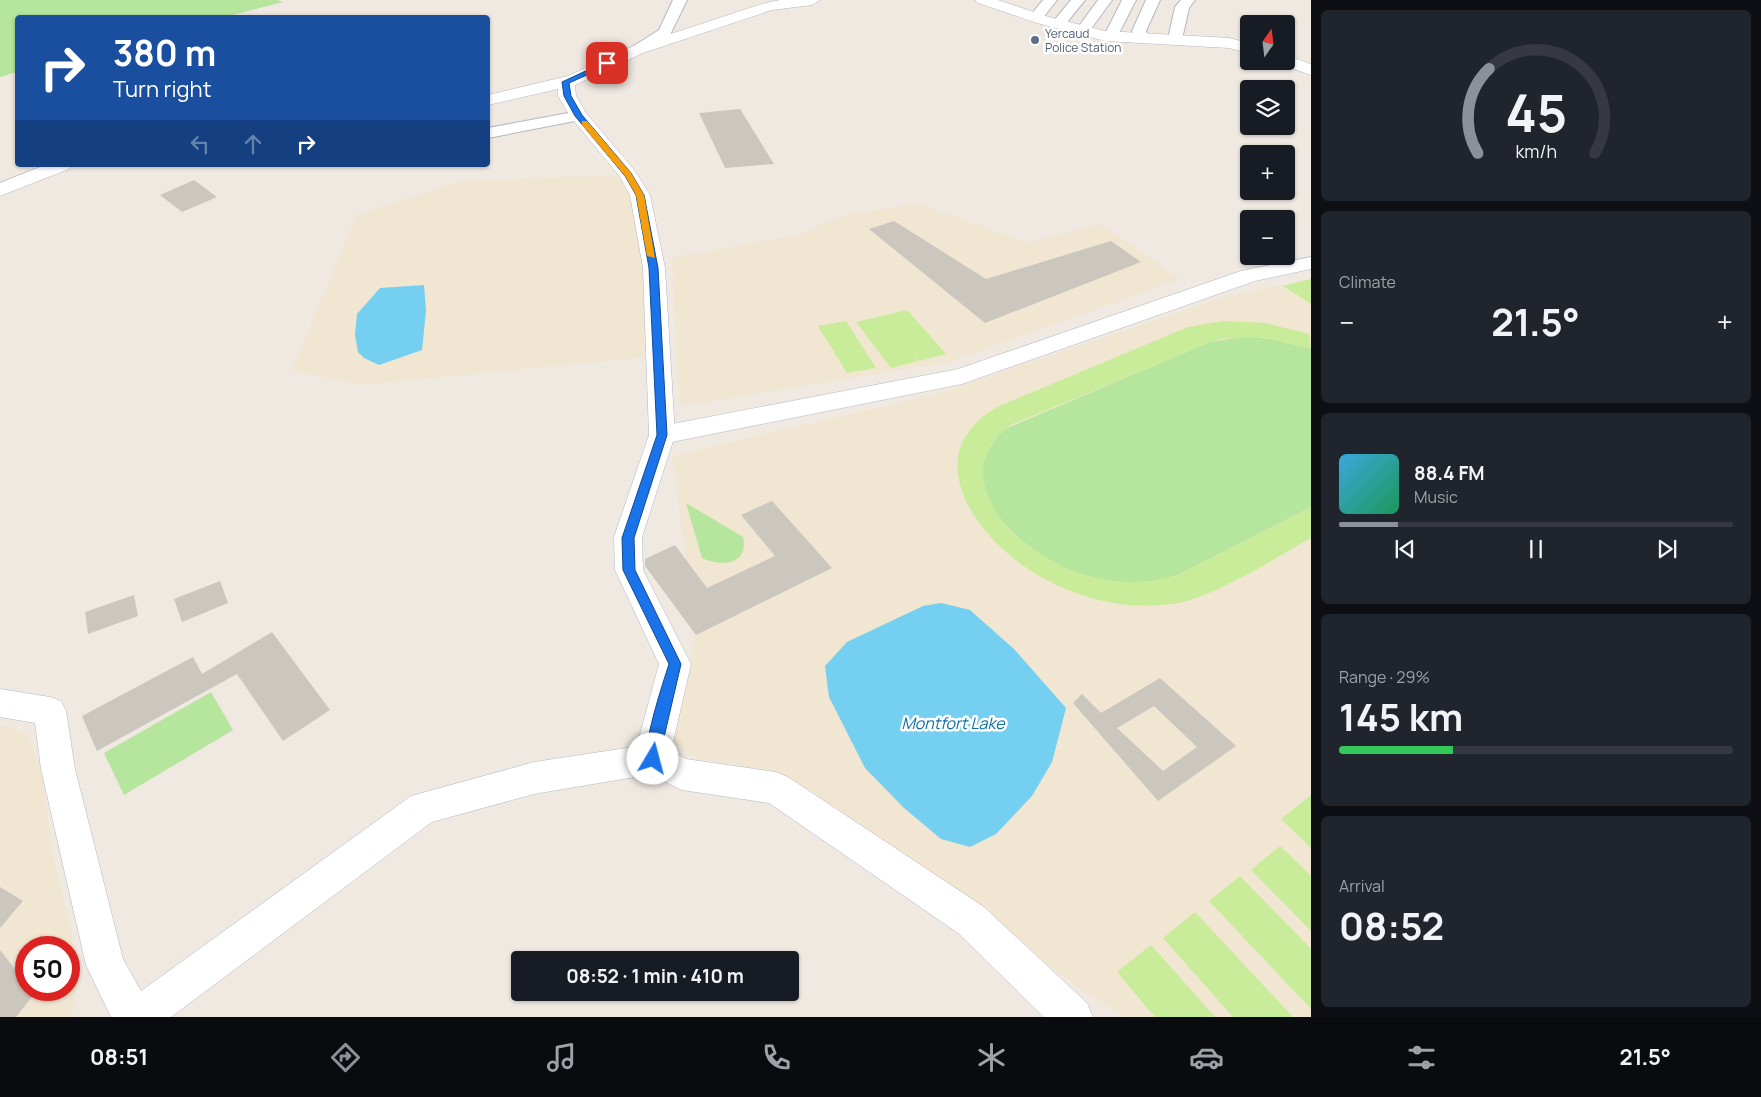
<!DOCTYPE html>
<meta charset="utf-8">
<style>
body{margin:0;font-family:Manrope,sans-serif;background:#20242c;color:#f1f3f6;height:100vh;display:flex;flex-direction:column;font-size:19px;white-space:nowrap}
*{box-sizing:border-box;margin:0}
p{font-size:16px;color:#9ea1a6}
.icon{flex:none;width:28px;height:28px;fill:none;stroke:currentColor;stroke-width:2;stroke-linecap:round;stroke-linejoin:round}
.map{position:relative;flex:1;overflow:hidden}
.side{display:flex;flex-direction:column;gap:10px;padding:10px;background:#0d0f14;width:450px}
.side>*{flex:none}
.banner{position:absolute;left:15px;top:15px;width:475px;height:152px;border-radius:5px;box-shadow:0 1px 4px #0004;background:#1a4fa0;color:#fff;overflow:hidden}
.needle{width:32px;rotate:14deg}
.buttons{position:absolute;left:1240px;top:15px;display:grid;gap:10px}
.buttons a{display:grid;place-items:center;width:55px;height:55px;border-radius:5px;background:#171b24;box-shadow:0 1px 4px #0004;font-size:25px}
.speed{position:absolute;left:15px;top:936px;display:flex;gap:10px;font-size:25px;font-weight:700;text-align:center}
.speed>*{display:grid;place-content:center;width:65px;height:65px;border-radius:50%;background:#171b24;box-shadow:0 1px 4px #0004;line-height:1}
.speed .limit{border:8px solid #d22;background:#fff;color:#111}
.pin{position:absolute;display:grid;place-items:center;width:42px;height:42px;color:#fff;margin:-21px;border-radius:10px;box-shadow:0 2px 8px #0006}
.me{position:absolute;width:55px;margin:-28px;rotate:8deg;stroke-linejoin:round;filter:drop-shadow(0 0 4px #0008)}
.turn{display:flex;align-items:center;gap:18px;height:105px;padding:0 15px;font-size:22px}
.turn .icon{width:65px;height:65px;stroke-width:2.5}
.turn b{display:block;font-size:35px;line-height:42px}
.lanes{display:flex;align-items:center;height:48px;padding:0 15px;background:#0003;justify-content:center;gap:25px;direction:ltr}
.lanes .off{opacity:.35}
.big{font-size:38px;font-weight:700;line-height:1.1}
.side .widget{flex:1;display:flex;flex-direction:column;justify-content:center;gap:8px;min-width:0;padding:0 18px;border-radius:8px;background:#20242c}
.side .dial{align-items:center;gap:0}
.dial svg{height:130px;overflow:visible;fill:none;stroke:#363941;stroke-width:7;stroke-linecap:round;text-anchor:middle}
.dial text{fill:#f1f3f6;stroke:none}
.song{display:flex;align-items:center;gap:15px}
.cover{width:60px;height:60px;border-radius:8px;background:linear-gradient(135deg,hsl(200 70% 55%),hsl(150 70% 35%))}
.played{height:5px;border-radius:2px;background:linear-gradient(90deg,#8c9099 15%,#363941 15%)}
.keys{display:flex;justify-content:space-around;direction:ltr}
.heat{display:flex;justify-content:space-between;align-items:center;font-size:28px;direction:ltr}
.charge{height:8px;border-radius:4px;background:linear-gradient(90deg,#34c759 29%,#363941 0)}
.trip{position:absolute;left:511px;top:951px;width:288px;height:50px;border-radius:5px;background:#171b24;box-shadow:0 1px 4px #0004;font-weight:700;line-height:50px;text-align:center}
.tabs{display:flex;height:80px;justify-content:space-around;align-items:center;background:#090b0e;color:#9ea1a6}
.tabs .icon{width:35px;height:35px}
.tabs .on{color:#8c9099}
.tabs b{font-size:22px;color:#f1f3f6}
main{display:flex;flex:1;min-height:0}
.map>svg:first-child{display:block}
.education{fill:#f0e6d1;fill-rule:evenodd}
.green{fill:#b6e59e}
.pitch{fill:#c9ec9a}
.water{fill:#75cff0}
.building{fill:#cbc7bf;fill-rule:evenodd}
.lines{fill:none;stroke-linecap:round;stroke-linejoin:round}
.minor-casing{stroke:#b4b7c1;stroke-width:2}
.tertiary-casing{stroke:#b4b7c1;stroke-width:1}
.secondary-casing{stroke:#b4b7c1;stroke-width:1}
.minor{fill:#fff;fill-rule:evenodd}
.tertiary{fill:#fff;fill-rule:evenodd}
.secondary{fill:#fff;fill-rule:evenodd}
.route{fill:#1a73e8;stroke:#114b97}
.slow{fill:#f59e0b}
.service-dot{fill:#5c6f8a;stroke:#fff;stroke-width:2}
.labels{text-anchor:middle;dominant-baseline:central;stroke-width:5;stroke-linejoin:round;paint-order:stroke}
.far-service-label{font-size:12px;fill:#4e5e75;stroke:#fff;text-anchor:start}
.water-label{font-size:16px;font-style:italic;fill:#0d6fa3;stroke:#fff}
</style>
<main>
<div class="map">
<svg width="1311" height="1017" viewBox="0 0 1311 1017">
<rect width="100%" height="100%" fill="#efe9e1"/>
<g class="education">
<path d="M628,175L658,356L360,385L292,370L356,216L459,181Z"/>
<path d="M919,204L1028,243L1101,224L1180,279L949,362L679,406L672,258L801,234L844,215Z"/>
<path d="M1311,279V1017H1126L1077,987L879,837L769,770L699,759L671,743L696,635L672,456L937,394L1224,297Z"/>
<path d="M0,725L26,733L43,769L45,801L54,860L80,970L72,1017H0ZM26,948H69V990H26Z"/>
</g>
<g class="green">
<path d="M0,0H278L283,2L225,17L18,18L17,72L0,77Z"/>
<path d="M1249,336L1284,341L1311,349V507C1282,522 1252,537 1223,552C1201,563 1179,578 1153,581C1125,585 1094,580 1068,569C1016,547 946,483 1005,429L1210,342Z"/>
<path d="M686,503L743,537C749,565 721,567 702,558Z"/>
<path d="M211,692L233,730L124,795L104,753Z"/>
</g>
<g class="pitch">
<path d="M1311,279V304L1283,286Z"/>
<path d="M907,310L946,354L919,361L910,350L918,361L891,368L856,322Z"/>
<path d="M846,321L876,368L847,373L818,326Z"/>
<path d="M1223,321L1265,323L1309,334L1311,349L1261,337L1219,339L1013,424C963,455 983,510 1022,541C1040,556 1061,567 1082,574C1114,584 1145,585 1177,575L1311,507V538C1273,559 1212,599 1171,604C1129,610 1084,600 1047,580C985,549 910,458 997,407L1188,327Z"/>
<path d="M1311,795V848L1281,819Z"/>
<path d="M1280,846L1311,876V931L1251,870Z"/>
<path d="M1240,876L1311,949V1009L1209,901Z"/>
<path d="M1195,912L1293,1017H1233L1163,938Z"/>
<path d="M1151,945L1215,1017H1155L1117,972Z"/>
</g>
<g class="water">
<path d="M424,285L426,311L422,350L379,365L364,358L358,352L355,335L357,314L380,288Z"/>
<path d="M941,603L970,610L1014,649L1066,708L1052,762L1032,796L996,834L970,847L941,839L904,808L865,768L829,697L825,666L847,642L923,606Z"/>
</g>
<g class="building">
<path d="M740,109L774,164L725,168L699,113Z"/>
<path d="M194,180L217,197L182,212L160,195Z"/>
<path d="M894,221L986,279L1111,241L1141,262L985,323L869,229Z"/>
<path d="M772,501L832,568L696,635L645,566V559L675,545L707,588L775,556L741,515Z"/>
<path d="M220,581L228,603L182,622L174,599Z"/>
<path d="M134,595L138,616L88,634L85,612Z"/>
<path d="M272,632L330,710L283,741L237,674L97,751L82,716L193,657L202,674Z"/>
<path d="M1160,678L1236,746L1158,801L1073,703L1082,694L1101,713ZM1154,706L1197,747L1163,771L1117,728Z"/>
<path d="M0,887L23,901L0,928Z"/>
<path d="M0,950L26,983V990H31L34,994L16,1017H0Z"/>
</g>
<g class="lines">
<defs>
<g id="minor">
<path d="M673,0H687L670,35L642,53H632L630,50L632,47L659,30Z"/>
<path d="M1043,0H1057L1041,20H1031L1029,17Z"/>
<path d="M1071,0H1085L1064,26H1054L1052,23Z"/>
<path d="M1098,0H1112L1088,33H1078L1076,30Z"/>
<path d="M1122,0H1136L1116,39H1106L1104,36Z"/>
<path d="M1146,0H1160L1146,31L1149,37L1142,41L1137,40L1132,31Z"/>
<path d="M1181,0H1195L1189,8L1182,39L1175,43L1168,39L1175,7Z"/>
<path d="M579,111L587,116L585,119L488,138V128Z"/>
</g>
<g id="tertiary">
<path d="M1311,257V269L1255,281L962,384L662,444L653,441L649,435L653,429L662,426L958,369L1241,271Z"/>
<path d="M0,689L50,697L61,701L66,711L75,769L123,959L141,991L411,796L534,762L653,744L665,748L670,759L665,770L653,774L534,794L432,822L171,1017H111L86,965L41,769L35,723L0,717Z"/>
</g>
<g id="secondary">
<path d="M780,0H820L812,5L772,10L643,53L575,85L576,96L586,113L635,171L650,195L665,268L675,435L642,537L643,570L691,664L671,751L686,759L776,772L788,777L984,907L1087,1003L1093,1017H1044L958,933L769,803L682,790L641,770L636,759L639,738L659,664L615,570L614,537L649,435L643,268L630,195L620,177L570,116L558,96V89L488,105V95L568,76L631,47L765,3Z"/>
<path d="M975,0H998L1049,17L1105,31L1229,38L1249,43V53L1229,48L1105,41L1037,23L978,3Z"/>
<path d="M1286,55L1311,64V75L1280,64L1279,61H1286Z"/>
<path d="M45,165H72L69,169L0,196V183Z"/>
</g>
</defs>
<use href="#minor" class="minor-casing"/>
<use href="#tertiary" class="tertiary-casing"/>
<use href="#secondary" class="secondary-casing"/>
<use href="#minor" class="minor"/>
<use href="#tertiary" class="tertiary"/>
<use href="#secondary" class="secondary"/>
</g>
<path class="route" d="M607,61L609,65L569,83L571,96L582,115L631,173L644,195L658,268L667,435L634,538L635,570L681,664L658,763L653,765L648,763C641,748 663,683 669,664L623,570L622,538L657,435L649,268L636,195L625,176L575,116L564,96L562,82Z"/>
<path class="slow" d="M582,121H587L631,173L644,195L655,258L647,256L636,195L625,176L582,125Z"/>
<circle class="service-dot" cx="1035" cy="40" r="5"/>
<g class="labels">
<g class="far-service-label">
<text x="1045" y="33">Yercaud<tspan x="1045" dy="14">Police Station</tspan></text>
</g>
<g class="water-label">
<text x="953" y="723">Montfort Lake</text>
</g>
</g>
</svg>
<div class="buttons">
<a><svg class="needle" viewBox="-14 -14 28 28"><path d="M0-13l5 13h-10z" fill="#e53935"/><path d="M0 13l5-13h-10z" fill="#9ea1a6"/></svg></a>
<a><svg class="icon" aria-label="layers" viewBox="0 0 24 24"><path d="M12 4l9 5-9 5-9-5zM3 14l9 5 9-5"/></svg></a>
<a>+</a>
<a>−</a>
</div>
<div class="speed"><div class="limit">50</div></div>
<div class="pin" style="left:607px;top:63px;background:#d93025"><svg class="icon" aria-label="arrive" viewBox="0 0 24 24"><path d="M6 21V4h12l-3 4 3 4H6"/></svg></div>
<svg class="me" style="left:653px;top:759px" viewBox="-20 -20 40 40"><circle r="19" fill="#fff"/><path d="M0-13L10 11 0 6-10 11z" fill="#1a73e8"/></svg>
<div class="trip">08:52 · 1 min · 410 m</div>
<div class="banner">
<div class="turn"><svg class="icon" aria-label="right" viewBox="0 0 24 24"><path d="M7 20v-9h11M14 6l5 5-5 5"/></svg><div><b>380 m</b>Turn right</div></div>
<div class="lanes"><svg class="icon off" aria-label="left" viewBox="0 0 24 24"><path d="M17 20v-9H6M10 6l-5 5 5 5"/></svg><svg class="icon off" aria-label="ahead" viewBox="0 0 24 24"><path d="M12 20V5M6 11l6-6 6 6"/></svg><svg class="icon" aria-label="right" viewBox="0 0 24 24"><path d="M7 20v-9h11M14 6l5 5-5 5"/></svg></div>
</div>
</div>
<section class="side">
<div class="widget dial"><svg viewBox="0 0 100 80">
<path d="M14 69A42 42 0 1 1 86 69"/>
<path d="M14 69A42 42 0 0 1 21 17" stroke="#8c9099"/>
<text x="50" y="56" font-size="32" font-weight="700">45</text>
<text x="50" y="72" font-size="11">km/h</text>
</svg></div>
<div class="widget"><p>Climate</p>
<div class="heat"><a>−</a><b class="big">21.5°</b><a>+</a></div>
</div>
<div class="widget">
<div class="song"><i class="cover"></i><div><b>88.4 FM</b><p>Music</p></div></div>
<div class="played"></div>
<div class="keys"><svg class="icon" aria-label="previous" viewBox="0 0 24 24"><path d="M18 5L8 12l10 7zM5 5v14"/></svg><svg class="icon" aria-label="pause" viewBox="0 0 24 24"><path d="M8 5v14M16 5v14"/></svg><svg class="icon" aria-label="next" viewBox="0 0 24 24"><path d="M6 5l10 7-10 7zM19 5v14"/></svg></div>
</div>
<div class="widget"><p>Range · 29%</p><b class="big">145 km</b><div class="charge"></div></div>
<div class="widget"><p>Arrival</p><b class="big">08:52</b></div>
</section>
</main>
<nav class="tabs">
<b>08:51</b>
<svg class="icon on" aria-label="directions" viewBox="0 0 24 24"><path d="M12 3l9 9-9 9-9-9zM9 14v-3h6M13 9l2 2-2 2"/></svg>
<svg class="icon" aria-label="music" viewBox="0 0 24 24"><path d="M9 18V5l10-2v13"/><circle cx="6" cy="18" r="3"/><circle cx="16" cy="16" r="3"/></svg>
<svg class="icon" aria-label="phone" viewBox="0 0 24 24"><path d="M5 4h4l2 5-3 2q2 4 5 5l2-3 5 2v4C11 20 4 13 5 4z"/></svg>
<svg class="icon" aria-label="climate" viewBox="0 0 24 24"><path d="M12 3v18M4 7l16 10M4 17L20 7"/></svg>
<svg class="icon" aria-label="car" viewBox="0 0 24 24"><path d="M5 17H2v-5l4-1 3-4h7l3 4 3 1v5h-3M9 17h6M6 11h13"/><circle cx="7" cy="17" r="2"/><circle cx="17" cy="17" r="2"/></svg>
<svg class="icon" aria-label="filters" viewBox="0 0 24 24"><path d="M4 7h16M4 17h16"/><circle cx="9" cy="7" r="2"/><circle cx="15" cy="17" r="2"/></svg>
<b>21.5°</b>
</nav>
